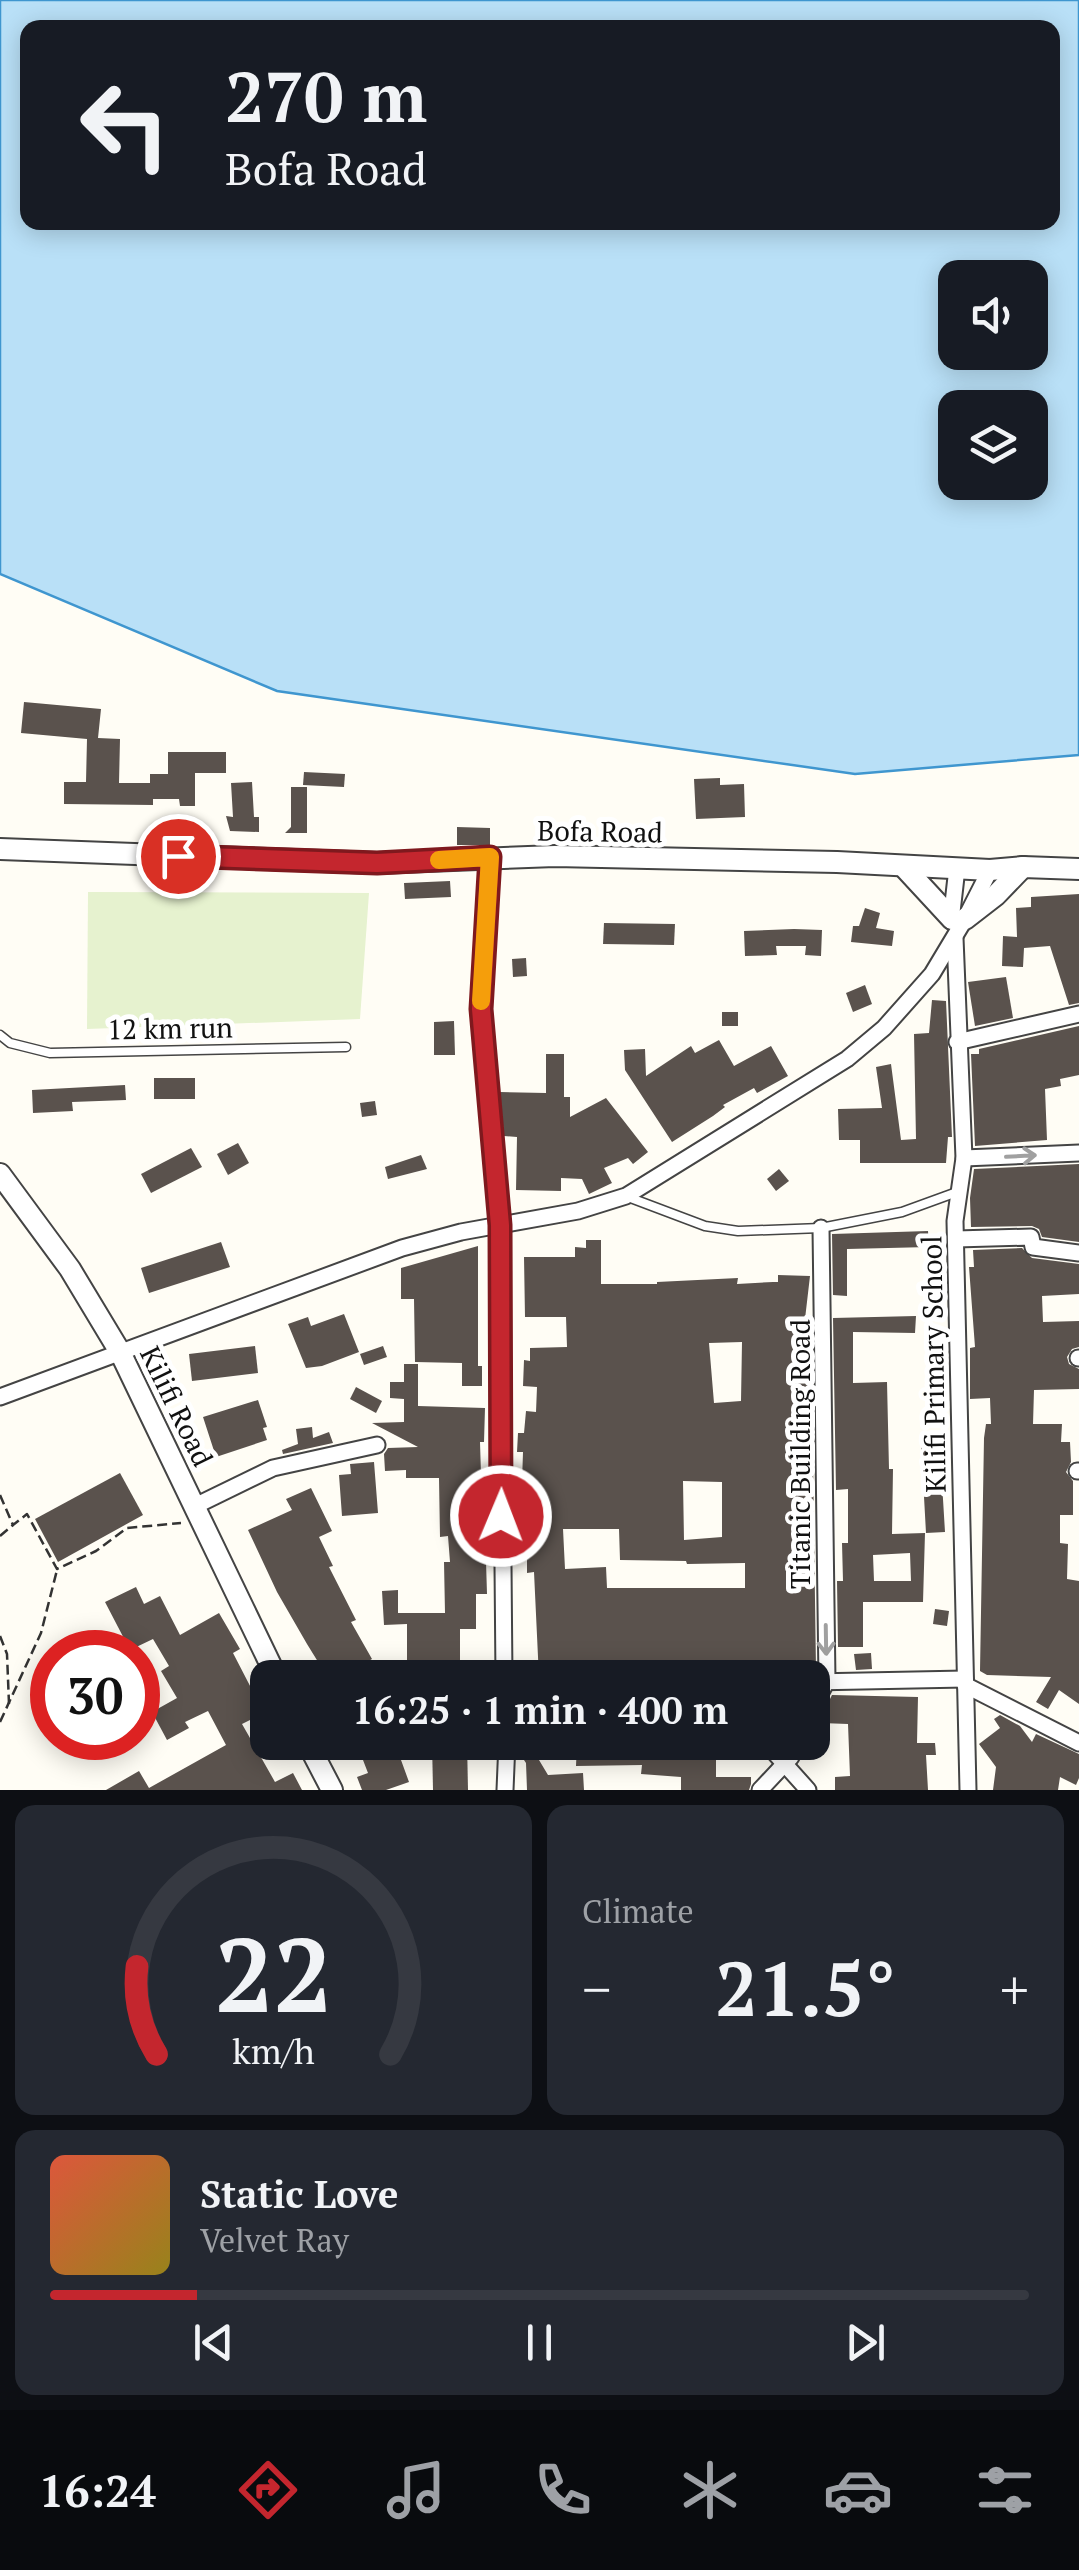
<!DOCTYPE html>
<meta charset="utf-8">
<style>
body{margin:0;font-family:"PT Serif",serif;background:#242831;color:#f1f3f6;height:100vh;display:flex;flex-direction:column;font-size:38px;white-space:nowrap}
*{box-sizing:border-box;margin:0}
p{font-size:32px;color:#9ea1a6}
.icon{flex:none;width:55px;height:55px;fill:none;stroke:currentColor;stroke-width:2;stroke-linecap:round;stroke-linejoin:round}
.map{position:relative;height:1790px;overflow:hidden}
.panel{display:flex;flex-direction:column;gap:15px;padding:15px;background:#0d0f14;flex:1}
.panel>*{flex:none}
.banner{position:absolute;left:20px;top:20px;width:1040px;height:210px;border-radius:20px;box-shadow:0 5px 25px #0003;background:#171b24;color:#f1f3f6;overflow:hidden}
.fabs{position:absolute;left:938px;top:260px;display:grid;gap:20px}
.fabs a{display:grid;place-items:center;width:110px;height:110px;border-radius:20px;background:#171b24;box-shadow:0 5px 25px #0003;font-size:50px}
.speed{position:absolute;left:30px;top:1630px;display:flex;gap:20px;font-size:50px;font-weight:700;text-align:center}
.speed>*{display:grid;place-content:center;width:130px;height:130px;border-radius:50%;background:#171b24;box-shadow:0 5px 25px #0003;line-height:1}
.speed .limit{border:15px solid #d22;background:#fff;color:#111}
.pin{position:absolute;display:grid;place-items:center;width:85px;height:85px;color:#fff;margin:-42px;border:5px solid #fff;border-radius:50%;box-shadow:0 2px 10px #0007}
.me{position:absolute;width:110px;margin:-55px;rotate:1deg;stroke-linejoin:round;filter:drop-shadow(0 0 8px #0008)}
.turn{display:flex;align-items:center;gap:35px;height:210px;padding:0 40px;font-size:45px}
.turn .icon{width:130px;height:130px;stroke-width:2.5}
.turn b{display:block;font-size:70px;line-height:85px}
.big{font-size:75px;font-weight:600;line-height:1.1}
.panel .tile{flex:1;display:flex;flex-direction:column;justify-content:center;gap:15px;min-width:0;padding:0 35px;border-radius:20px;background:#242831}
.panel .dial{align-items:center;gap:0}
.dial svg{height:260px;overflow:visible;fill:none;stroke:#363941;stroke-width:7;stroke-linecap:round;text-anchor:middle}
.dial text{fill:#f1f3f6;stroke:none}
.song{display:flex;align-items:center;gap:30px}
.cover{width:120px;height:120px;border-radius:15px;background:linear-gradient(135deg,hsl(10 70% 55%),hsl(50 70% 35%))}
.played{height:10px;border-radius:5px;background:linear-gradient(90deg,#c4262e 15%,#363941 15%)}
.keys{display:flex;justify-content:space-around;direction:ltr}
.heat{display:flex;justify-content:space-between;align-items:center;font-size:55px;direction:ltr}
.panel .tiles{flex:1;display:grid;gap:15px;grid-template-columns:1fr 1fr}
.tile:last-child{grid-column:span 2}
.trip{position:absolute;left:250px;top:1660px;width:580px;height:100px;border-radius:20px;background:#171b24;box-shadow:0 5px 25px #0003;font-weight:600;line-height:100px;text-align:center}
.dock{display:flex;height:160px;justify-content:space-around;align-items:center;background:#090b0e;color:#9ea1a6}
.dock .icon{width:70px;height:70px}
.dock .on{color:#c4262e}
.dock b{font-size:45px;color:#f1f3f6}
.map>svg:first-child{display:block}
.pitch{fill:#e6f2cf}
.water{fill:#b9e0f7;stroke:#3f96cf;stroke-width:2.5;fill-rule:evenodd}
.building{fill:#5a524d;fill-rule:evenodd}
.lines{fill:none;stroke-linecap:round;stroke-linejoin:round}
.service-casing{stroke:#444;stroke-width:11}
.minor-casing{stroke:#444;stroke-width:19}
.tertiary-casing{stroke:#444;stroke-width:24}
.path{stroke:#333;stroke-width:2.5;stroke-dasharray:10 5;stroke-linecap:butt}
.service{stroke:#fff;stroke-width:8}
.minor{stroke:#fff;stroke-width:15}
.tertiary{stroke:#fff;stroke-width:20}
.oneway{stroke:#a0a0a0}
.route-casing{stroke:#7f191e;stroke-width:25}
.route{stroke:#c4262e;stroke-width:18}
.slow{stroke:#f59e0b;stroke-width:18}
.labels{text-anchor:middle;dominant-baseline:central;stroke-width:10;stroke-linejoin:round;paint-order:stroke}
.street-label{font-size:28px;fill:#111;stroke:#fff}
</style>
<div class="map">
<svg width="1079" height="1790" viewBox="0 0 1079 1790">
<rect width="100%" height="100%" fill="#fffdf5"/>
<path class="pitch" d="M88,892L369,893L360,1019L87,1029Z"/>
<path class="water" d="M0,0H1079V755L855,774L277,691L0,574ZM28,28H1052V222H28ZM955,278H1030V352H955ZM955,408H1030V482H955Z"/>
<g class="building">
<path d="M24,702L101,709L98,738L120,739L119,783H150V774H168V752H226V773H195V806H180L179,799H153V805L64,804V782H86L87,739L21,733Z"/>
<path d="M304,772L345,774L344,787L303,785Z"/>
<path d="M720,778V785L744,784L745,817L696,819L694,779Z"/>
<path d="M252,782L254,817H259V832L230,831L226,816L233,817L231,783Z"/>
<path d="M291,787H307V833H285L291,827Z"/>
<path d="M457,827L490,828V845H457Z"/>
<path d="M450,881L451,897L405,899L404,883Z"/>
<path d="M1079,894V1003L1069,1005L1050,946L1024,948L1023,967L1002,966L1003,936L1017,937L1016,908L1031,907V897Z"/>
<path d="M865,908L880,913L876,928L894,931L892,946L851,942L853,926H859Z"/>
<path d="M604,923L675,924L674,945L603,944Z"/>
<path d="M794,929L822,930L821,956L805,955L806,946H776L777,955L745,956L744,931Z"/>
<path d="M526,958L527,976L513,977L512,959Z"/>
<path d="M1006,977L1013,1018L975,1026L968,982Z"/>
<path d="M865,985L872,1004L853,1012L846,993Z"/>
<path d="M932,1000L946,1001L952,1137H948L946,1163H860V1140H839L838,1109L882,1108L876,1067L891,1064L901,1140L916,1139L914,1034L929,1033Z"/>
<rect x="722" y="1012" width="16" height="14"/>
<path d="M454,1021L455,1055H434V1022Z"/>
<path d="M1079,1026V1075L1060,1079L1061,1086L1045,1089L1047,1140L975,1146L971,1054H979V1049Z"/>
<path d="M719,1040L734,1066L771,1046L788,1076L757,1093L754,1088L723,1105L725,1107L713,1116L672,1142L625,1070L624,1050L645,1049L646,1076L691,1046L695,1053Z"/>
<path d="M546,1054H564V1097H570V1117L606,1098L648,1152L633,1164L628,1158L604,1168L612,1183L589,1194L582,1179L561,1178V1191L516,1190L517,1137L504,1136L500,1092L546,1093Z"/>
<rect x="154" y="1078" width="41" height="21"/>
<path d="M125,1085L126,1100L72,1102L73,1111L33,1113L32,1090Z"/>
<path d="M375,1101L377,1115L362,1117L360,1103Z"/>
<path d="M238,1143L249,1163L228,1175L217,1154Z"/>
<path d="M191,1148L202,1167L151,1193L141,1174Z"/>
<path d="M421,1155L427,1169L388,1179L385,1167Z"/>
<path d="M1079,1164V1242L1042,1237L1039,1229L1032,1226L971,1227L970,1198L974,1169Z"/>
<path d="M779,1169L789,1181L776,1191L767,1179Z"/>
<path d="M928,1231L929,1247L847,1249V1296L833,1295L832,1234Z"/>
<path d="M586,1240H601V1284H657V1282L738,1278L737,1284L773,1282H778V1275L810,1276L805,1319H811L816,1670H615V1678H539L534,1572L527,1573V1482H522L523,1452H517L518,1433H524L526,1411L536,1412L537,1387L523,1386L524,1360L530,1361V1348L567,1347L566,1317H525L524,1257H575V1247L586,1248ZM742,1342L741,1401L714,1403L709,1343ZM683,1481L722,1482V1537L684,1540ZM563,1529H619L620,1560L686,1561L687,1564L745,1563V1588H607L606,1567L565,1569Z"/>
<path d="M221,1242L230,1267L149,1293L141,1268Z"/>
<path d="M478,1246V1366H482V1386H462V1363L415,1362L414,1299H401V1268Z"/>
<path d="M1022,1248L1032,1258L1079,1264V1294L1042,1296L1043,1322L1079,1321V1347L1072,1349L1067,1357L1069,1364L1079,1369V1389L1034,1390L1033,1424H1062L1061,1442H1070L1071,1462L1066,1472L1073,1481V1515H1060V1543L1068,1544L1067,1579L1079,1581V1704L1059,1690L1048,1709L1036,1702L1051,1677L987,1675L980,1671L984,1438L986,1424H991L990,1398L970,1399V1348L975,1347L969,1267H974L973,1250Z"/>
<path d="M344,1314L359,1352L322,1366L306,1368L288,1324L308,1317L311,1326Z"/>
<path d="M916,1316L915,1333L853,1332V1383L887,1382L889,1469H893L892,1534L925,1533L923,1602H863V1647H838L837,1581H843L842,1543H848V1489L836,1490L833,1318ZM910,1553L911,1581H874L873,1555Z"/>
<path d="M255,1346L258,1373L192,1381L189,1354Z"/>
<path d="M383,1346L387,1357L364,1365L360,1354Z"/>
<path d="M404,1364H418V1406L485,1408L484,1442H480L482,1508H475L477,1537H481L483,1561H486L487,1594H476V1629H460V1678H407V1624L384,1625L382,1591L398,1590V1613H445L444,1562H450L448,1536L440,1537L439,1478H406V1470L385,1471L384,1454L388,1448L418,1447L372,1423L404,1422V1399L390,1398V1382H404Z"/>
<path d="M356,1387L382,1401L376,1413L350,1399Z"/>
<path d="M258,1400L267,1427L263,1428L267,1440L216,1457L203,1417Z"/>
<path d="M312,1427L313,1438L329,1432L333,1443L283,1454L282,1450L298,1444L296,1429Z"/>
<path d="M921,1442H936L938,1466H941L945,1532L926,1533Z"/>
<path d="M374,1462L378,1513L342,1516L339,1475L351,1474L350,1464Z"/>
<path d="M120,1473L143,1515L58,1562L35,1519Z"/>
<path d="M311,1488L332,1531L319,1537L333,1566L329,1567L356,1620L351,1622L372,1659L338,1678H328L307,1644L277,1592L248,1530L292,1510L286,1499Z"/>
<path d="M136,1587L144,1604L160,1596L180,1635L219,1613L240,1649L233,1653L264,1713L242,1724L275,1782L293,1773L302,1790H106L139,1771L149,1788L226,1745L208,1711L185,1722L189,1728L167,1740L152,1712L177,1698L161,1671L169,1666L153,1639L130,1650L105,1602Z"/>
<path d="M935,1609L949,1611L947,1626L933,1624Z"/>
<path d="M871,1653L872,1669L856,1670L854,1654Z"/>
<path d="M832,1695L918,1697L917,1743H935L936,1755H926L928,1790H835V1777L850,1776L848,1724L821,1723L822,1715Z"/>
<path d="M1000,1715L1020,1726L1032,1742L1036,1734L1079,1754V1778L1076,1785L1060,1777L1058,1790H993L996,1767L979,1744L1000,1728L994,1719Z"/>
<path d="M432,1742H467L468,1790H433Z"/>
<path d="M577,1742H716V1777H751V1784L749,1790H681V1777L641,1774L642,1765L576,1766Z"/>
<path d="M397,1749L409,1782L386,1790H362L357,1777L368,1773L363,1760Z"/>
<path d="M533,1750L548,1775L583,1773L584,1790H527L526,1763L522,1757Z"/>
</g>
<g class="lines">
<defs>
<g id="service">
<path d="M0,1035L10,1043L50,1053L346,1047"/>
<path d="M628,1197L705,1226L738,1231L821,1228L902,1212L957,1192"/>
</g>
<g id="minor">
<path d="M490,857L481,1009L500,1225L504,1678"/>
<path d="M951,921L957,868"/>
<path d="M955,938L964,1158L955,1221L968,1790"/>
<path d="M957,1042L1079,1014"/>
<path d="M964,1158L1079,1153"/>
<path d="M956,1239L1031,1237L1033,1247L1079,1253"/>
<path d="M1078,1358H1079"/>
<path d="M0,1397L402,1248L461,1232L578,1211L626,1196L847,1059L884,1028L932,974L965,919L990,870"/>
<path d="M1077,1471H1079"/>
<path d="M195,1506L273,1468L377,1445"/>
<path d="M812,1682L965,1679"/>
<path d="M965,1685L1079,1743"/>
<path d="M812,1709L827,1681L821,1228"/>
<path d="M765,1742L808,1790"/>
<path d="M505,1790L507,1742"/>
<path d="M760,1790L791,1757L798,1742"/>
</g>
<g id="tertiary">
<path d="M0,849L377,863L555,856L837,862L990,870L1023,867L1079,869"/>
<path d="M903,866L952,919"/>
<path d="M965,919L996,895L1023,867"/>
<path d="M0,1174L70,1269L120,1352L277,1678"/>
<path d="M307,1742L332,1790"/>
</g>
</defs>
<use href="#service" class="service-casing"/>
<use href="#minor" class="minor-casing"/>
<use href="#tertiary" class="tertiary-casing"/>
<g class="path">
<path d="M0,1495L13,1525L27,1514L57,1569L96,1551L127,1528L181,1523"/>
<path d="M0,1536L13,1525"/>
<path d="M0,1636L7,1654L9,1704"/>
<path d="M0,1722L41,1633L57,1570"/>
</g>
<use href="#service" class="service"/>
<use href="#minor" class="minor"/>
<use href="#tertiary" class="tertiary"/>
</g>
<defs><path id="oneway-shaft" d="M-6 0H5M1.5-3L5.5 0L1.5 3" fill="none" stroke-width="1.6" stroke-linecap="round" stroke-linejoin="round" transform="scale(2.5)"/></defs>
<g class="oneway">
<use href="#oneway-shaft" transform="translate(1021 1156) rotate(-3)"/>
<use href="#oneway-shaft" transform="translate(826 1640) rotate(89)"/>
</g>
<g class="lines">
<defs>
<path id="route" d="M178,856L377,863L490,857L481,1009L500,1225L501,1516"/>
</defs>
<use href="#route" class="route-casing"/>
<use href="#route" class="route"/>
<path class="slow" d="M439,860L490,857L481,1001"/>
</g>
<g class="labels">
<g class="street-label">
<text transform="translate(600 831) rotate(1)">Bofa Road</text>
<text transform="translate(170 1028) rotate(-1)">12 km run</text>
<text transform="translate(933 1364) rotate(-91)">Kilifi Primary School</text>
<text transform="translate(177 1406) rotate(64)">Kilifi Road</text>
<text transform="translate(799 1454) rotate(-90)">Titanic Building Road</text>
</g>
</g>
</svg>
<div class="fabs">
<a><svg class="icon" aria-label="sound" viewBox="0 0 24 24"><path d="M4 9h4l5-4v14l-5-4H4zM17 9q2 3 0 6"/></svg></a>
<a><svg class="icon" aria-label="layers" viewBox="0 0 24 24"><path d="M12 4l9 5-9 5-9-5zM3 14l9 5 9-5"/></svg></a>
</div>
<div class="speed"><div class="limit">30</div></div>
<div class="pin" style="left:178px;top:856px;background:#d93025"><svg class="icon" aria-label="arrive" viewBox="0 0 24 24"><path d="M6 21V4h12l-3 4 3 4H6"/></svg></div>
<svg class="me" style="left:501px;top:1516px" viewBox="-20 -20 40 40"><circle r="17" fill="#c4262e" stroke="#fff" stroke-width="3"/><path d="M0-11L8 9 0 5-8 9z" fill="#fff"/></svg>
<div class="trip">16:25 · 1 min · 400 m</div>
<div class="banner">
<div class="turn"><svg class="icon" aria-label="left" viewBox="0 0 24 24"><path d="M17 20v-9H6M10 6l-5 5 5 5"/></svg><div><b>270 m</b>Bofa Road</div></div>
</div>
</div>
<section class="panel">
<div class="tiles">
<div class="tile dial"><svg viewBox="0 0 100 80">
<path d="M14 69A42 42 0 1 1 86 69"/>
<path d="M14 69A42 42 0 0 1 8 42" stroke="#c4262e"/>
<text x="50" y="56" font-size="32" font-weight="700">22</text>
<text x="50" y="72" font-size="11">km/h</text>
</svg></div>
<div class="tile"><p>Climate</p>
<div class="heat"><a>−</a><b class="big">21.5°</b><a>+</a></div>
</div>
<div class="tile">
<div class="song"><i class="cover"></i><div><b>Static Love</b><p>Velvet Ray</p></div></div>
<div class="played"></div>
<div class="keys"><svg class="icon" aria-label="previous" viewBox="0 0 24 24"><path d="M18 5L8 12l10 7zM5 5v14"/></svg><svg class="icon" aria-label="pause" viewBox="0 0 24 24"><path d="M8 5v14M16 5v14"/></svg><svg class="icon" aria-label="next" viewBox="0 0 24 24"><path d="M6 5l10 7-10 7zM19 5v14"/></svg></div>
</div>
</div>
</section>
<nav class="dock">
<b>16:24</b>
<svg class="icon on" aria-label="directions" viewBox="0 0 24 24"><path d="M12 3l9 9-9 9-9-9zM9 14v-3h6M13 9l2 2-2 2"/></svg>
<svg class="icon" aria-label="music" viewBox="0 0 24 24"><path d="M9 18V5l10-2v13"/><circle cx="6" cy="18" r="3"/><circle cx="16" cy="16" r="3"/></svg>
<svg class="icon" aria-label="phone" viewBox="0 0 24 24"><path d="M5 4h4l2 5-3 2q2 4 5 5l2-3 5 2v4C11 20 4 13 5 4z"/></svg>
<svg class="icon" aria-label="climate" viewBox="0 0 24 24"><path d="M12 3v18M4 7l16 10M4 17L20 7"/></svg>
<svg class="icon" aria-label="car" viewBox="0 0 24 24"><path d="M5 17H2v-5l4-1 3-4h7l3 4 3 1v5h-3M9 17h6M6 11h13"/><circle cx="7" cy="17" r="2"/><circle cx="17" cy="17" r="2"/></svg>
<svg class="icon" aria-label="filters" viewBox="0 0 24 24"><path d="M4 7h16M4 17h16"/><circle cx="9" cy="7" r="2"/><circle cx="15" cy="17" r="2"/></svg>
</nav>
